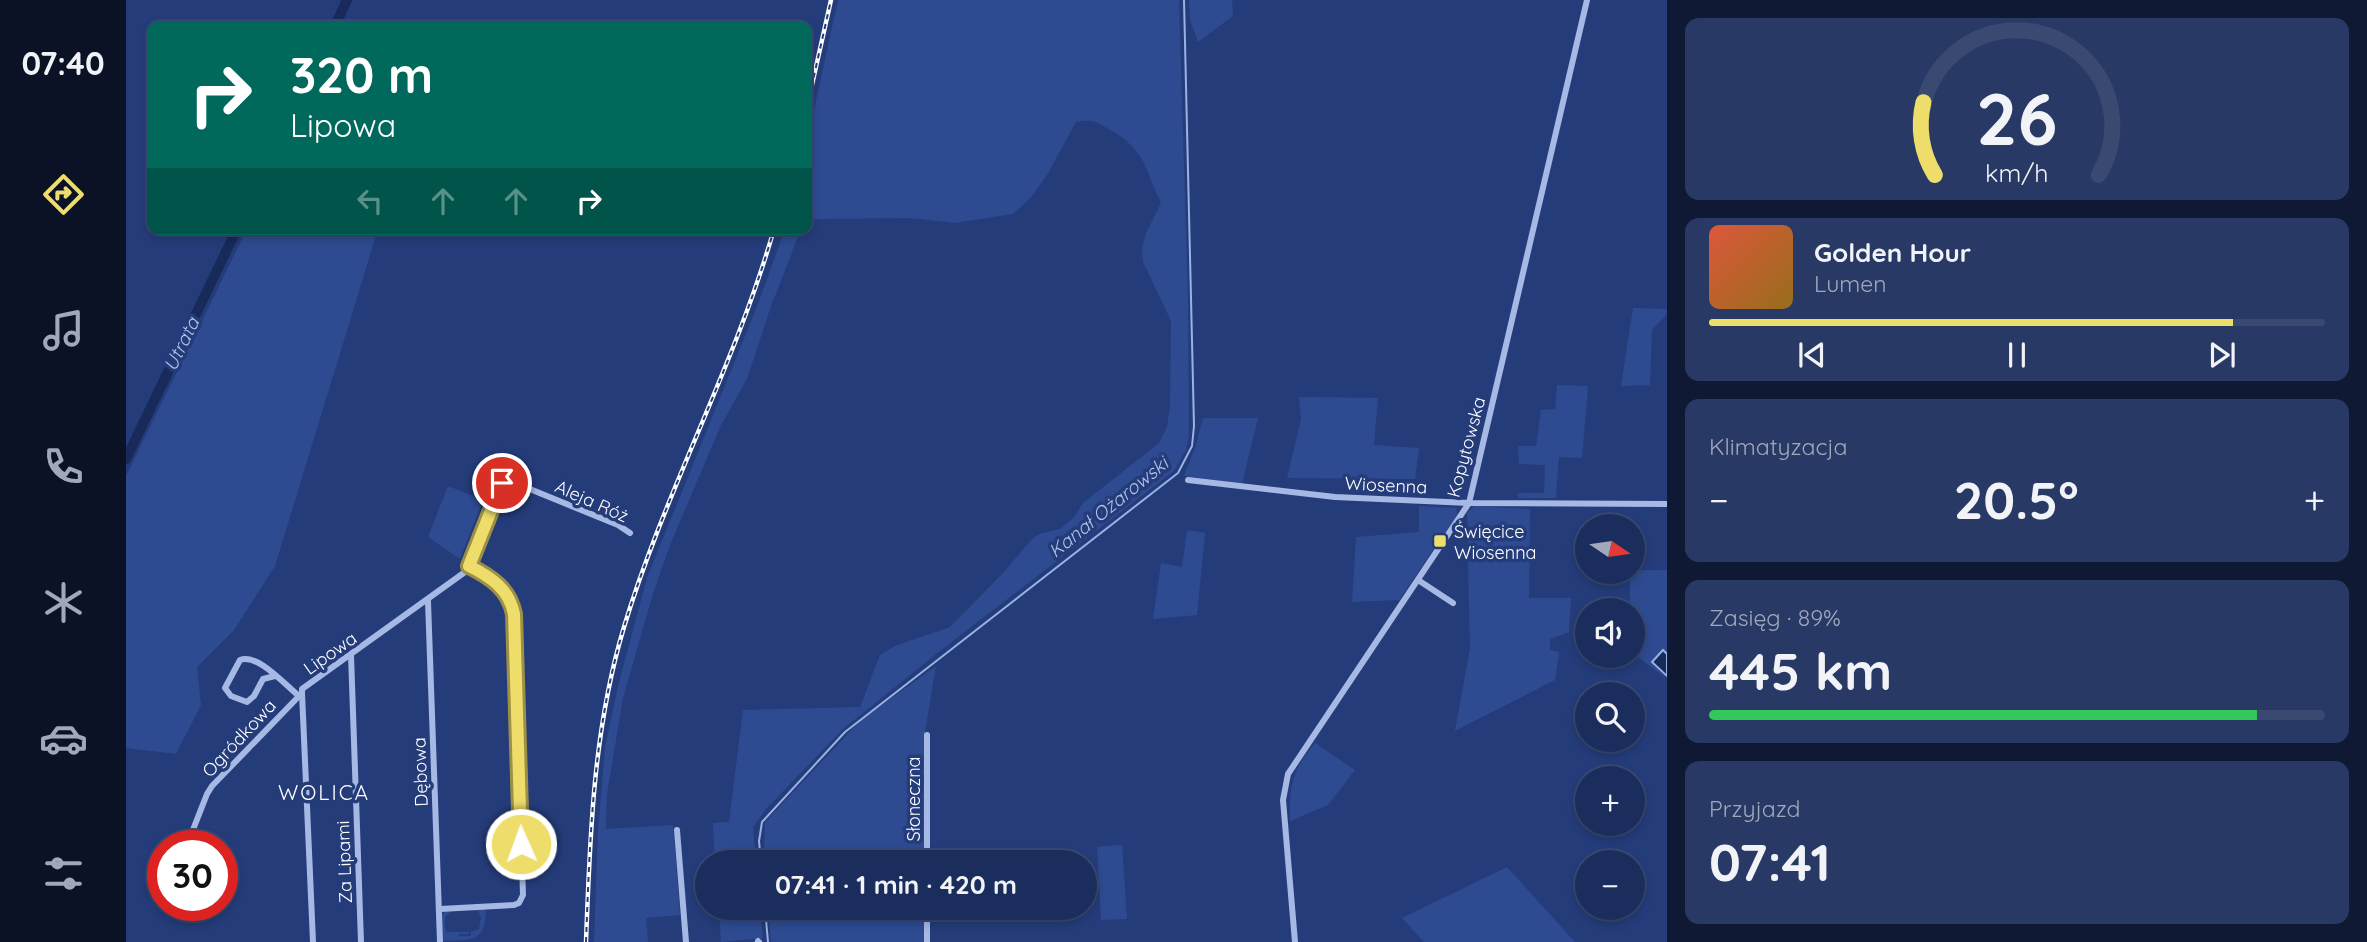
<!DOCTYPE html>
<html lang="pl">
<meta charset="utf-8">
<style>
body{margin:0;font-family:Quicksand,sans-serif;background:#283965;color:#f1f3f6;height:100vh;display:flex;flex-direction:column;font-size:26px;white-space:nowrap}
*{box-sizing:border-box;margin:0}
p{font-size:23px;color:#a0a8bb}
.icon{flex:none;width:38px;height:38px;fill:none;stroke:currentColor;stroke-width:2;stroke-linecap:round;stroke-linejoin:round}
.map{position:relative;flex:1;overflow:hidden}
.drawer{display:flex;flex-direction:column;gap:18px;padding:18px;background:#0f1933;width:700px}
.drawer>*{flex:none}
.guide{position:absolute;left:21px;top:21px;width:665px;height:214px;border-radius:14px;box-shadow:0 4px 10px #0003,0 0 0 2px #394972;background:#00695c;color:#fff;overflow:hidden}
.needle{width:46px;rotate:103deg}
.controls{position:absolute;left:1449px;top:514px;display:grid;gap:14px}
.controls a{display:grid;place-items:center;width:70px;height:70px;border-radius:50%;background:#1b2d5c;box-shadow:0 4px 10px #0003,0 0 0 2px #394972;font-size:35px}
.speed{position:absolute;left:21px;top:830px;display:flex;gap:14px;font-size:35px;font-weight:700;text-align:center}
.speed>*{display:grid;place-content:center;width:91px;height:91px;border-radius:50%;background:#1b2d5c;box-shadow:0 4px 10px #0003,0 0 0 2px #394972;line-height:1}
.speed .limit{border:10px solid #d22;background:#fff;color:#111}
.pin{position:absolute;display:grid;place-items:center;width:60px;height:60px;color:#fff;margin:-30px;border:4px solid #fff;border-radius:50%;box-shadow:0 2px 7px #0007}
.me{position:absolute;width:77px;margin:-38px;rotate:358deg;stroke-linejoin:round;filter:drop-shadow(0 0 5px #0008)}
.turn{display:flex;align-items:center;gap:24px;height:147px;padding:0 28px;font-size:32px}
.turn .icon{width:91px;height:91px;stroke-width:2.5}
.turn b{display:block;font-size:49px;line-height:60px}
.lanes{display:flex;align-items:center;height:66px;padding:0 28px;background:#0003;justify-content:center;gap:35px;direction:ltr}
.lanes .off{opacity:.35}
.big{font-size:52px;font-weight:700;line-height:1.1}
.drawer .widget{flex:1;display:flex;flex-direction:column;justify-content:center;gap:10px;min-width:0;padding:0 24px;border-radius:14px;background:#283965}
.drawer .dial{align-items:center;gap:0}
.dial svg{height:182px;overflow:visible;fill:none;stroke:#394972;stroke-width:7;stroke-linecap:round;text-anchor:middle}
.dial text{fill:#f1f3f6;stroke:none}
.song{display:flex;align-items:center;gap:21px}
.cover{width:84px;height:84px;border-radius:10px;background:linear-gradient(135deg,hsl(10 70% 55%),hsl(40 70% 35%))}
.played{height:7px;border-radius:4px;background:linear-gradient(90deg,#eedd6a 85%,#394972 85%)}
.keys{display:flex;justify-content:space-around;direction:ltr}
.heat{display:flex;justify-content:space-between;align-items:center;font-size:38px;direction:ltr}
.charge{height:10px;border-radius:5px;background:linear-gradient(90deg,#34c759 89%,#394972 0)}
.trip{position:absolute;left:569px;top:850px;width:402px;height:70px;border-radius:35px;background:#1b2d5c;box-shadow:0 4px 10px #0003,0 0 0 2px #394972;font-weight:700;line-height:70px;text-align:center}
main{display:flex;flex:1;min-height:0}
.tab-bar{display:flex;flex-direction:column;width:126px;justify-content:space-around;align-items:center;background:#0b1225;color:#a0a8bb}
.tab-bar .icon{width:49px;height:49px}
.tab-bar .active{color:#eedd6a}
.tab-bar b{font-size:32px;color:#f1f3f6}
.map>svg:first-child{display:block}
.green{fill:#2e4b91}
.water{fill:#182a5a;stroke:#9ab1e5;stroke-width:2}
.lines{fill:none;stroke-linecap:round;stroke-linejoin:round}
.stream{stroke:#9ab1e5;stroke-width:2}
.river{stroke:#182a5a;stroke-width:10}
.street{stroke:#a6b8e4;stroke-width:6}
.rail-casing{stroke:#fff;stroke-width:4.5}
.rail{stroke:#243c7a;stroke-width:2;stroke-dasharray:5;stroke-linecap:butt}
.route-casing{stroke:#9b9045;stroke-width:18}
.route{stroke:#eedd6a;stroke-width:12}
.poi-dot{fill:#eedd6a;stroke:#243c7a;stroke-width:2.5}
.labels{text-anchor:middle;dominant-baseline:central;stroke-width:7;stroke-linejoin:round;paint-order:stroke}
.street-label{font-size:18px;fill:#fff;stroke:#243c7a}
.poi-label{font-size:18px;fill:#fff;stroke:#243c7a;text-anchor:start}
.water-label{font-size:19px;font-style:italic;fill:#b1c3ec;stroke:#243c7a}
.quarter-label{font-size:21px;letter-spacing:2px;fill:#fff;stroke:#243c7a}
</style>
<main>
<nav class="tab-bar">
<b>07:40</b>
<svg class="icon active" aria-label="directions" viewBox="0 0 24 24"><path d="M12 3l9 9-9 9-9-9zM9 14v-3h6M13 9l2 2-2 2"/></svg>
<svg class="icon" aria-label="music" viewBox="0 0 24 24"><path d="M9 18V5l10-2v13"/><circle cx="6" cy="18" r="3"/><circle cx="16" cy="16" r="3"/></svg>
<svg class="icon" aria-label="phone" viewBox="0 0 24 24"><path d="M5 4h4l2 5-3 2q2 4 5 5l2-3 5 2v4C11 20 4 13 5 4z"/></svg>
<svg class="icon" aria-label="climate" viewBox="0 0 24 24"><path d="M12 3v18M4 7l16 10M4 17L20 7"/></svg>
<svg class="icon" aria-label="car" viewBox="0 0 24 24"><path d="M5 17H2v-5l4-1 3-4h7l3 4 3 1v5h-3M9 17h6M6 11h13"/><circle cx="7" cy="17" r="2"/><circle cx="17" cy="17" r="2"/></svg>
<svg class="icon" aria-label="filters" viewBox="0 0 24 24"><path d="M4 7h16M4 17h16"/><circle cx="9" cy="7" r="2"/><circle cx="15" cy="17" r="2"/></svg>
</nav>
<div class="map">
<svg width="1541" height="942" viewBox="0 0 1541 942">
<rect width="100%" height="100%" fill="#243c7a"/>
<g class="green">
<path d="M712,0H1053L1062,299L1063,435L1060,450L1048,471L819,647L717,729L640,809L627,827L630,863H589L587,823L603,822L617,710L734,707L754,655L769,646L824,627L879,571L905,540L913,534L934,529L949,516L957,503L1033,443L1041,427L1044,405L1045,321L1017,262L1016,248L1020,233L1035,203C1018,168 1020,149 981,128C969,121 963,119 950,122L921,175L905,197L887,214L829,223L784,218L686,219L681,216V142Z"/>
<path d="M1063,0H1106L1107,16L1072,42L1064,20Z"/>
<path d="M121,229H252L149,566L108,630L71,667L75,705L50,754L0,748V476Z"/>
<path d="M659,229H675L644,309L621,379L595,425L544,545L526,597L497,698L481,794L480,829L547,825L554,915L520,918L522,942H468L472,831L479,747L493,682L521,578L632,304Z"/>
<path d="M1507,308L1541,309V314L1526,330L1524,385L1495,386Z"/>
<path d="M1431,385L1462,386L1456,458L1433,457L1430,498H1392V493H1418L1419,465L1393,464L1392,446H1410L1415,410L1429,409Z"/>
<path d="M1173,397L1252,398L1248,445L1293,448L1289,479L1161,478L1175,419Z"/>
<path d="M1077,418H1132L1116,484L1058,476L1069,448Z"/>
<path d="M322,486L357,500L334,559L302,537Z"/>
<path d="M1293,506L1330,508L1331,515L1273,600L1226,602L1230,537L1293,532Z"/>
<path d="M1348,506L1404,509L1403,598H1445L1443,632L1424,639V650L1433,652L1429,680L1329,731L1344,648L1341,513Z"/>
<path d="M1061,530L1079,533L1071,615L1027,619L1035,563L1056,567Z"/>
<path d="M1507,570H1541V654L1537,650L1526,662L1541,679L1507,653V611H1504V572H1507Z"/>
<path d="M810,666L799,732L798,863H638L639,822L734,721Z"/>
<path d="M1189,743L1229,770L1202,805L1164,821C1163,785 1166,771 1189,743Z"/>
<path d="M996,845L1001,919L975,920L971,847Z"/>
<path d="M1381,867L1449,942H1298L1276,918Z"/>
<path d="M346,908V910L325,911L319,917V928L321,932H343V934H333V936H345V932L353,929L355,917L352,911L348,910L360,908C360,942 347,940 316,941V916L319,911Z"/>
<path d="M593,908H634L637,938L595,942Z"/>
<path d="M642,908H798V942H645Z"/>
</g>
<path class="water" d="M1537,650L1541,654V676L1526,662Z"/>
<g class="lines">
<g class="stream">
<path d="M635,863L633,841L636,822L719,732L1052,473L1066,446L1068,426L1058,0"/>
<path d="M639,908L642,942"/>
</g>
<g class="river">
<path d="M209,26L221,0"/>
<path d="M0,459L111,229"/>
</g>
<g class="street">
<path d="M1062,480L1209,497L1343,503L1541,504"/>
<path d="M1292,580L1327,603"/>
<path d="M302,601L314,942"/>
<path d="M225,655L235,942"/>
<path d="M149,676L137,679L128,696L121,702L105,696L99,688L114,660C132,653 159,685 173,696"/>
<path d="M176,693L187,942"/>
<path d="M551,830L560,942"/>
<path d="M61,845L81,794L86,786L176,693V689L339,572L376,483L394,485L492,525L504,533"/>
<path d="M801,863V735"/>
<path d="M959,885L967,884"/>
<path d="M314,909L388,905L393,903L397,895L388,614C383,589 364,577 343,566"/>
<path d="M632,941L633,942"/>
<path d="M801,942V908"/>
<path d="M1169,942L1157,800L1162,774L1343,503L1461,0"/>
</g>
<defs>
<g id="rail">
<path d="M681,107L705,0"/>
<path d="M460,942C464,835 467,730 498,627C539,491 609,366 648,229"/>
</g>
</defs>
<use href="#rail" class="rail-casing"/>
<use href="#rail" class="rail"/>
</g>
<g class="lines">
<defs>
<path id="route" d="M376,483L343,566C365,577 383,589 388,614L395,844"/>
</defs>
<use href="#route" class="route-casing"/>
<use href="#route" class="route"/>
</g>
<rect class="poi-dot" x="1307" y="534" width="14" height="14" rx="3.5"/>
<g class="labels">
<g class="street-label">
<text transform="translate(1340 447) rotate(-75)">Kopytowska</text>
<text transform="translate(1260 485) rotate(3)">Wiosenna</text>
<text transform="translate(466 501) rotate(24)">Aleja Róż</text>
<text transform="translate(204 653) rotate(-35)">Lipowa</text>
<text transform="translate(113 738) rotate(-47)">Ogródkowa</text>
<text transform="translate(294 772) rotate(-92)">Dębowa</text>
<text transform="translate(787 799) rotate(-90)">Słoneczna</text>
<text transform="translate(218 862) rotate(-92)">Za Lipami</text>
</g>
<g class="poi-label">
<text x="1328" y="531">Święcice<tspan x="1328" dy="21">Wiosenna</tspan></text>
</g>
<g class="water-label">
<text transform="translate(55 344) rotate(-64)">Utrata</text>
<text transform="translate(982 507) rotate(-39)">Kanał Ożarowski</text>
</g>
<g class="quarter-label">
<text x="198" y="792">WOLICA</text>
</g>
</g>
</svg>
<div class="controls">
<a><svg class="needle" viewBox="-14 -14 28 28"><path d="M0-13l5 13h-10z" fill="#e53935"/><path d="M0 13l5-13h-10z" fill="#a0a8bb"/></svg></a>
<a><svg class="icon" aria-label="sound" viewBox="0 0 24 24"><path d="M4 9h4l5-4v14l-5-4H4zM17 9q2 3 0 6"/></svg></a>
<a><svg class="icon" aria-label="search" viewBox="0 0 24 24"><circle cx="10" cy="10" r="6"/><path d="M15 15l6 6"/></svg></a>
<a>+</a>
<a>−</a>
</div>
<div class="speed"><div class="limit">30</div></div>
<div class="pin" style="left:376px;top:483px;background:#d93025"><svg class="icon" aria-label="arrive" viewBox="0 0 24 24"><path d="M6 21V4h12l-3 4 3 4H6"/></svg></div>
<svg class="me" style="left:395px;top:844px" viewBox="-20 -20 40 40"><circle r="17" fill="#eedd6a" stroke="#fff" stroke-width="3"/><path d="M0-11L8 9 0 5-8 9z" fill="#fff"/></svg>
<div class="trip">07:41 · 1 min · 420 m</div>
<div class="guide">
<div class="turn"><svg class="icon" aria-label="right" viewBox="0 0 24 24"><path d="M7 20v-9h11M14 6l5 5-5 5"/></svg><div><b>320 m</b>Lipowa</div></div>
<div class="lanes"><svg class="icon off" aria-label="left" viewBox="0 0 24 24"><path d="M17 20v-9H6M10 6l-5 5 5 5"/></svg><svg class="icon off" aria-label="ahead" viewBox="0 0 24 24"><path d="M12 20V5M6 11l6-6 6 6"/></svg><svg class="icon off" aria-label="ahead" viewBox="0 0 24 24"><path d="M12 20V5M6 11l6-6 6 6"/></svg><svg class="icon" aria-label="right" viewBox="0 0 24 24"><path d="M7 20v-9h11M14 6l5 5-5 5"/></svg></div>
</div>
</div>
<section class="drawer">
<div class="widget dial"><svg viewBox="0 0 100 80">
<path d="M14 69A42 42 0 1 1 86 69"/>
<path d="M14 69A42 42 0 0 1 9 37" stroke="#eedd6a"/>
<text x="50" y="56" font-size="32" font-weight="700">26</text>
<text x="50" y="72" font-size="11">km/h</text>
</svg></div>
<div class="widget">
<div class="song"><i class="cover"></i><div><b>Golden Hour</b><p>Lumen</p></div></div>
<div class="played"></div>
<div class="keys"><svg class="icon" aria-label="previous" viewBox="0 0 24 24"><path d="M18 5L8 12l10 7zM5 5v14"/></svg><svg class="icon" aria-label="pause" viewBox="0 0 24 24"><path d="M8 5v14M16 5v14"/></svg><svg class="icon" aria-label="next" viewBox="0 0 24 24"><path d="M6 5l10 7-10 7zM19 5v14"/></svg></div>
</div>
<div class="widget"><p>Klimatyzacja</p>
<div class="heat"><a>−</a><b class="big">20.5°</b><a>+</a></div>
</div>
<div class="widget"><p>Zasięg · 89%</p><b class="big">445 km</b><div class="charge"></div></div>
<div class="widget"><p>Przyjazd</p><b class="big">07:41</b></div>
</section>
</main>
